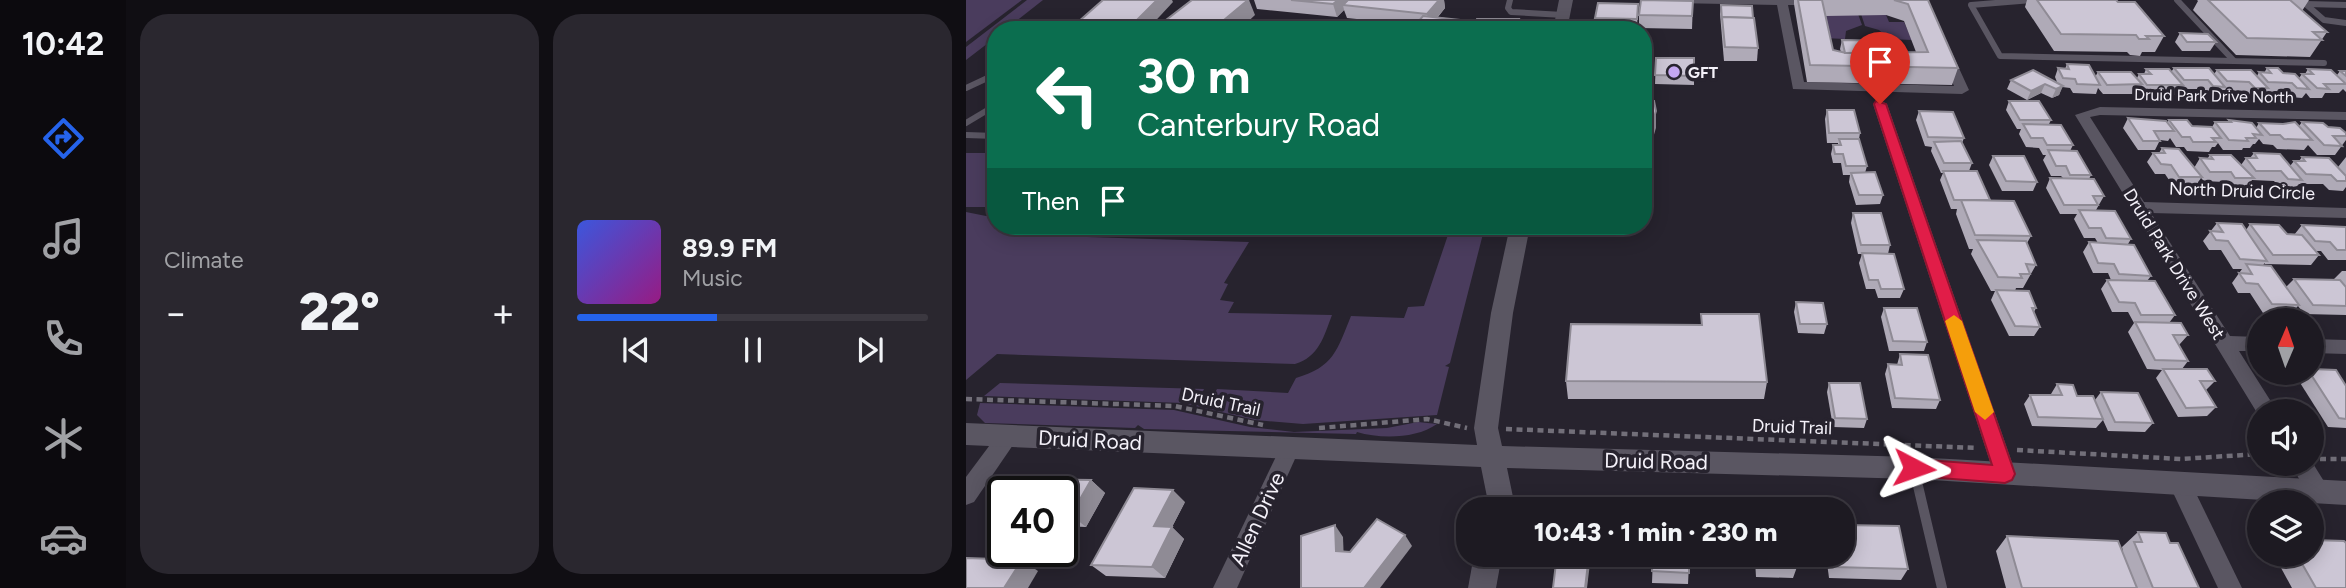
<!DOCTYPE html>
<meta charset="utf-8">
<style>
body{margin:0;font-family:Figtree,sans-serif;background:#2a272f;color:#f1f3f6;height:100vh;display:flex;flex-direction:column;font-size:26px;white-space:nowrap}
*{box-sizing:border-box;margin:0}
p{font-size:23px;color:#a0a1a5}
.icon{flex:none;width:38px;height:38px;fill:none;stroke:currentColor;stroke-width:2;stroke-linecap:round;stroke-linejoin:round}
.map{position:relative;flex:1;overflow:hidden}
.sheet{display:flex;flex-direction:column;gap:14px;padding:14px;background:#100e13;width:840px}
.sheet>*{flex:none}
.banner{position:absolute;left:21px;top:21px;width:665px;height:214px;border-radius:28px;box-shadow:0 4px 18px #0003,0 0 0 2px #3b3840;background:#0b6e4f;color:#fff;overflow:hidden}
.needle{width:46px;rotate:2deg}
.tools{position:absolute;left:1281px;top:308px;display:grid;gap:14px}
.tools a{display:grid;place-items:center;width:77px;height:77px;border-radius:50%;background:#1d1a22;box-shadow:0 4px 18px #0003,0 0 0 2px #3b3840;font-size:35px}
.speed{position:absolute;left:21px;top:476px;display:flex;gap:14px;font-size:35px;font-weight:700;text-align:center}
.speed>*{display:grid;place-content:center;width:91px;height:91px;border-radius:50%;background:#1d1a22;box-shadow:0 4px 18px #0003,0 0 0 2px #3b3840;line-height:1}
.speed .limit{border:4px solid #111;border-radius:10px;background:#fff;color:#111}
.pin{position:absolute;display:grid;place-items:center;width:60px;height:60px;color:#fff;margin:-72px -30px;border-radius:50% 50% 50% 0;rotate:-45deg;box-shadow:0 0 7px #0007}
.pin .icon{rotate:45deg}
.me{position:absolute;width:77px;margin:-38px;rotate:94deg;stroke-linejoin:round;filter:drop-shadow(0 0 5px #0008)}
.turn{display:flex;align-items:center;gap:24px;height:147px;padding:0 35px;font-size:32px}
.turn .icon{width:91px;height:91px;stroke-width:2.5}
.turn b{display:block;font-size:49px;line-height:60px}
.then{display:flex;align-items:center;height:66px;padding:0 35px;background:#0003;gap:14px;font-size:26px}
.big{font-size:52px;font-weight:800;line-height:1.1}
.sheet .widget{flex:1;display:flex;flex-direction:column;justify-content:center;gap:10px;min-width:0;padding:0 24px;border-radius:28px;background:#2a272f}
.song{display:flex;align-items:center;gap:21px}
.cover{width:84px;height:84px;border-radius:10px;background:linear-gradient(135deg,hsl(230 70% 55%),hsl(310 70% 35%))}
.played{height:7px;border-radius:4px;background:linear-gradient(90deg,#2563eb 40%,#3b3840 40%)}
.keys{display:flex;justify-content:space-around;direction:ltr}
.heat{display:flex;justify-content:space-between;align-items:center;font-size:38px;direction:ltr}
.sheet .tiles{flex:1;display:grid;gap:14px;grid-template-columns:repeat(2,1fr)}
.trip{position:absolute;left:490px;top:497px;width:399px;height:70px;border-radius:28px;background:#1d1a22;box-shadow:0 4px 18px #0003,0 0 0 2px #3b3840;font-weight:800;line-height:70px;text-align:center}
main{display:flex;flex:1;min-height:0}
.dock{display:flex;flex-direction:column;width:126px;justify-content:space-around;align-items:center;background:#0c0a0e;color:#a0a1a5}
.dock .icon{width:49px;height:49px}
.dock .current{color:#2563eb}
.dock b{font-size:32px;color:#f1f3f6}
.map>svg:first-child{display:block}
.green{fill:#4a3c5d}
.lines{fill:none;stroke-linecap:round;stroke-linejoin:round}
.path{stroke:#726f79;stroke-width:4.5;stroke-dasharray:6 4.5;stroke-linecap:butt}
.service-far1{stroke:#5a5662;stroke-width:6}
.service{stroke:#5a5662;stroke-width:10}
.minor{fill:#5a5662;fill-rule:evenodd}
.tertiary{fill:#5a5662;fill-rule:evenodd}
.wall{fill:#afaab7;fill-rule:evenodd}
.shaded-wall{fill:#8f8b95}
.building{fill:#ccc6d5;stroke:#8f8b95;stroke-width:2}
.route{fill:#e11d48;stroke:#92132f;stroke-width:2}
.slow{fill:#f59e0b}
.poi-dot{fill:#c4a7f1;stroke:#27232e;stroke-width:2.5}
.labels{text-anchor:middle;dominant-baseline:central;stroke-width:7;stroke-linejoin:round;paint-order:stroke}
.far-poi-label{font-size:16px;font-weight:bold;fill:#f4f1f9;stroke:#27232e;text-anchor:start}
.far-street-label{font-size:16px;fill:#f4f1f9;stroke:#27232e}
.street-label{font-size:18px;fill:#f4f1f9;stroke:#27232e}
.near-street-label{font-size:21px;fill:#f4f1f9;stroke:#27232e}
</style>
<main>
<nav class="dock">
<b>10:42</b>
<svg class="icon current" aria-label="directions" viewBox="0 0 24 24"><path d="M12 3l9 9-9 9-9-9zM9 14v-3h6M13 9l2 2-2 2"/></svg>
<svg class="icon" aria-label="music" viewBox="0 0 24 24"><path d="M9 18V5l10-2v13"/><circle cx="6" cy="18" r="3"/><circle cx="16" cy="16" r="3"/></svg>
<svg class="icon" aria-label="phone" viewBox="0 0 24 24"><path d="M5 4h4l2 5-3 2q2 4 5 5l2-3 5 2v4C11 20 4 13 5 4z"/></svg>
<svg class="icon" aria-label="climate" viewBox="0 0 24 24"><path d="M12 3v18M4 7l16 10M4 17L20 7"/></svg>
<svg class="icon" aria-label="car" viewBox="0 0 24 24"><path d="M5 17H2v-5l4-1 3-4h7l3 4 3 1v5h-3M9 17h6M6 11h13"/><circle cx="7" cy="17" r="2"/><circle cx="17" cy="17" r="2"/></svg>
</nav>
<section class="sheet">
<div class="tiles">
<div class="widget"><p>Climate</p>
<div class="heat"><a>−</a><b class="big">22°</b><a>+</a></div>
</div>
<div class="widget">
<div class="song"><i class="cover"></i><div><b>89.9 FM</b><p>Music</p></div></div>
<div class="played"></div>
<div class="keys"><svg class="icon" aria-label="previous" viewBox="0 0 24 24"><path d="M18 5L8 12l10 7zM5 5v14"/></svg><svg class="icon" aria-label="pause" viewBox="0 0 24 24"><path d="M8 5v14M16 5v14"/></svg><svg class="icon" aria-label="next" viewBox="0 0 24 24"><path d="M6 5l10 7-10 7zM19 5v14"/></svg></div>
</div>
</div>
</section>
<div class="map">
<svg width="1380" height="588" viewBox="0 0 1380 588">
<rect width="100%" height="100%" fill="#27232e"/>
<g class="green">
<path d="M0,0H56L0,42Z"/>
<path d="M61,0H77L39,30H30V37L0,60V47Z"/>
<path d="M863,14H892L896,25L880,31L879,39L858,38L853,16Z"/>
<path d="M895,14L920,15L923,22H938L946,40L923,39L913,30L899,26Z"/>
<rect x="0" y="153" width="30" height="54"/>
<path d="M0,212L20,216L30,213V226H130L121,237L283,242L258,283L262,284L254,300L268,302L262,313L366,315C358,336 353,357 329,364L31,354L0,380Z"/>
<path d="M485,226H519L484,363L479,366L483,367L471,415L337,424L289,420L217,403L18,396L34,383L238,389L231,404H243L251,389L322,393L330,378C368,367 371,350 385,316L438,318L442,307L458,306Z"/>
<path d="M14,403L208,410L284,427L328,432L421,428L452,422L471,424C450,439 414,439 391,432L390,434L178,429L172,425L169,428L19,423L11,415Z"/>
</g>
<g class="lines">
<g class="path">
<path d="M0,399L209,406L297,425"/>
<path d="M353,428L461,419L501,428"/>
<path d="M540,429L1012,448"/>
<path d="M1051,450L1215,459L1293,454"/>
<path d="M1354,459H1380"/>
</g>
<g class="service-far1">
<path d="M544,0L542,8L545,12L597,15"/>
<path d="M1066,0L1005,5L1034,56L1268,61"/>
<path d="M1211,0L1268,61L1358,63"/>
<path d="M1335,0L1358,20L1380,23"/>
<path d="M1340,4L1380,5"/>
<path d="M0,88L30,74"/>
<path d="M0,123L30,105"/>
<path d="M0,135L30,136"/>
</g>
<path class="service" d="M948,469L976,588"/>
<g class="minor">
<path d="M702,0H856V4L852,5H822L838,82L988,86L974,53L980,49L986,53L1003,90L996,94L827,89L811,5L708,3Z"/>
<path d="M914,100L921,104L1050,474L1047,481L1039,484L1031,481L1028,474L907,104Z"/>
<path d="M1134,107L1380,112V120L1134,115L1124,117L1178,202L1380,208V218L1185,213L1264,336L1293,337V351H1273L1311,411H1293V416L1109,115Z"/>
<path d="M1346,339L1380,340V354L1346,353Z"/>
<path d="M42,427L49,430L52,436L49,442L8,502L0,505V477L35,430Z"/>
<path d="M323,441L330,444L333,450L271,588H247L316,444Z"/>
<path d="M1346,462L1364,491L1361,498L1353,501L1345,498L1324,464Z"/>
<path d="M1214,474L1222,477L1276,588H1252L1203,484L1206,477Z"/>
</g>
<g class="tertiary">
<path d="M593,0H607L601,30H587Z"/>
<path d="M544,226H564L547,313L532,428L536,446L948,457L1380,481V505L948,479L541,468L547,497L544,509H518L521,497L515,467L0,445V423L511,445L508,428L525,313Z"/>
<path d="M508,555H536L530,588H502Z"/>
</g>
</g>
<g class="wall">
<path d="M288,0H478L479,8L472,17L495,20L497,30H445L449,25L381,18L378,10L371,17L291,9Z"/>
<path d="M828,0H962L992,68L986,85L841,82L828,4ZM920,15L938,21L950,52H929L876,40L874,49L875,52L867,50L860,16Z"/>
<path d="M1061,0H1150L1198,36L1189,52H1176L1174,56L1164,55L1161,52L1088,51L1059,7Z"/>
<path d="M1231,0H1343L1336,11L1361,32L1344,57L1270,55L1227,10L1232,1Z"/>
<path d="M727,1L726,29L673,28V15Z"/>
<path d="M672,4L671,28L630,27L629,18Z"/>
<path d="M755,5L787,18L792,48L791,61H758L754,14Z"/>
<path d="M511,19L555,30H510L509,25Z"/>
<path d="M1214,33L1250,42L1244,51H1216L1209,42Z"/>
<path d="M677,53L686,66L685,84H677Z"/>
<path d="M690,58H728V85L689,84Z"/>
<path d="M1101,64L1129,77L1132,72L1171,78L1173,74H1178L1180,69L1205,72L1208,68L1248,74L1251,70L1291,76L1293,72L1298,73L1301,68L1333,78L1336,74H1339L1342,69L1371,75L1374,71H1380V92L1377,89L1373,93H1359L1356,98H1344L1340,93L1336,98L1324,97L1320,92H1300L1296,98L1283,97L1277,91L1257,90L1254,96H1242L1236,89H1215L1211,95L1176,94L1173,89L1171,94H1137L1132,88L1130,94L1107,93L1104,88L1096,87L1093,95L1086,98L1075,93L1061,100L1041,89L1045,80L1091,82L1089,77L1092,68L1099,69Z"/>
<path d="M1043,101L1085,120L1083,124L1107,145L1104,151L1125,175L1123,179L1138,196L1130,210L1165,239L1162,244L1185,276L1181,281L1209,315L1203,323L1222,335L1213,345L1222,361L1216,369L1249,381L1240,390L1250,407L1241,416L1212,417L1190,378L1196,370L1181,369L1162,332L1168,323L1162,312H1146L1135,289L1141,280H1145L1142,273H1127L1117,252L1123,242L1132,243L1129,238H1118L1108,219L1111,214H1094L1080,188L1084,178H1097L1095,176H1085L1077,160L1080,155H1077L1073,148L1060,147L1053,134L1055,129H1051L1040,110Z"/>
<path d="M861,110L894,133L893,139L901,166L899,173L917,195L914,204L890,205L883,182L884,175H877L875,163H867L865,154L867,145H872V143H861L859,119Z"/>
<path d="M953,111L998,138L996,143L1006,163L1003,171L1024,200L1065,236L1061,243L1070,265L1057,288H1050L1049,291L1070,308L1068,312L1074,327L1068,336H1043L1025,300L1029,291H1025L1005,254L1007,249H1003L990,214L991,209H985L974,180L977,173H975L965,151L966,147L959,146L950,120Z"/>
<path d="M1162,118L1201,123L1203,120L1226,126L1246,127L1249,122H1261L1263,120L1290,128L1293,123L1333,126L1336,122L1362,127L1380,133V140L1369,155H1351L1342,145L1338,150L1311,149L1307,145L1297,144L1293,139L1289,144H1287L1284,148H1277L1276,150H1257L1252,143L1249,147H1246L1243,152L1221,151L1218,147H1210L1204,138L1202,141L1194,140L1189,150H1172L1157,128Z"/>
<path d="M1196,148L1228,168L1234,158L1241,159L1244,155L1275,165L1280,158H1284L1288,153L1324,166L1328,161H1333L1336,157L1372,167L1380,157V187L1377,191L1363,190L1357,184H1333L1328,189H1315L1308,181L1286,180L1281,188H1263L1258,182L1238,181L1235,178L1229,187L1207,186L1199,174H1189L1181,162L1187,153H1193Z"/>
<path d="M1027,156L1071,182L1067,191H1036L1023,165Z"/>
<path d="M887,213L924,245L922,254L938,289L934,298H912L909,289H900L893,263L896,254H892L885,223Z"/>
<path d="M1251,223L1280,230L1284,224L1321,234L1328,235L1336,225L1380,227V260H1362L1355,251H1350L1353,255L1345,265L1299,264V263L1297,265L1320,287L1328,279L1367,280L1376,271H1380V315L1338,314L1332,306L1324,315L1297,313L1284,293H1272L1266,283L1276,269H1267L1255,250H1243L1237,241Z"/>
<path d="M830,302L861,324L858,334L832,333L828,312Z"/>
<path d="M918,308L961,342L958,351H923L915,317Z"/>
<path d="M735,314L801,382L798,399H602L600,381L735,325Z"/>
<path d="M934,354L974,400L970,409L926,408L919,374L922,364L931,365Z"/>
<path d="M1337,373H1346L1380,386V428L1362,427L1331,378Z"/>
<path d="M863,383L901,419L898,428L867,427L861,392Z"/>
<path d="M1091,384L1111,396L1129,400L1135,392L1187,423L1179,432L1142,431L1137,420L1130,428L1066,426L1058,404L1064,395H1086L1085,394Z"/>
<path d="M125,480L139,493L120,527L96,526V492Z"/>
<path d="M219,502L206,527L218,539L199,578L140,576L125,565Z"/>
<path d="M1172,532L1204,543L1233,588H1040L1030,551L1041,536L1157,552L1156,547Z"/>
<path d="M687,555H760L758,566L723,564L722,584L686,583Z"/>
<path d="M771,555H847L844,563L831,562V567L827,578L790,577L789,560H771Z"/>
<path d="M860,555H877L942,569L935,580L863,578Z"/>
<path d="M1308,555H1346L1380,588H1326Z"/>
</g>
<g class="shaded-wall">
<path d="M191,0H206L207,2L181,30H161Z"/>
<path d="M282,0H283L289,15L273,30H246Z"/>
<path d="M372,0H389L377,5L378,10L371,17L367,4Z"/>
<path d="M473,0H478L479,8L464,26L461,14Z"/>
<path d="M553,19L555,30H550Z"/>
<path d="M495,20L497,30H487Z"/>
<path d="M1079,84L1075,93L1061,100L1065,91Z"/>
<path d="M1097,86L1093,95L1086,98L1090,89Z"/>
<path d="M690,111V128L677,171V152Z"/>
<path d="M125,480L139,493L120,527L105,515Z"/>
<path d="M207,490L219,502L206,527L218,539L199,578L186,567L188,526Z"/>
<path d="M369,525L377,537L378,563L370,551Z"/>
<path d="M439,535L446,546L414,588H398Z"/>
<path d="M623,555H625L621,588H619Z"/>
<path d="M56,560L72,571L62,588H38Z"/>
</g>
<g class="building">
<path d="M137,0H191L161,30H103Z"/>
<path d="M226,0H282L246,30H187Z"/>
<path d="M325,0H372L367,4Z"/>
<path d="M382,0H473L461,14L377,5Z"/>
<path d="M675,0L727,1L726,16L673,15Z"/>
<path d="M832,0H856L867,50L880,53L962,52L942,4L928,0H962L992,68L844,65Z"/>
<path d="M1071,0H1150L1152,2H1169L1198,36H1180L1183,39H1173L1170,35L1095,34Z"/>
<path d="M1242,0H1324L1361,32H1347L1356,40L1281,38Z"/>
<path d="M632,3L672,4L671,19L629,18Z"/>
<path d="M755,5L786,6L787,18L756,17V20Z"/>
<path d="M457,16L495,20L487,30H445Z"/>
<path d="M756,17L788,18L792,48L759,47Z"/>
<path d="M511,19H553L550,30H519L520,26L509,25Z"/>
<path d="M1214,33L1242,34L1250,42H1221Z"/>
<path d="M876,40L925,41L929,52L879,53Z"/>
<path d="M677,53H686L685,71L677,70Z"/>
<path d="M690,58H728V76L689,75Z"/>
<path d="M1101,64L1123,65L1134,85L1111,84L1109,79L1097,78L1092,68L1103,69Z"/>
<path d="M1208,68H1243L1259,87L1247,86L1242,80H1218Z"/>
<path d="M1301,68H1312L1317,73L1329,74L1343,89L1331,88L1326,83L1302,82L1293,72L1305,73Z"/>
<path d="M1180,69H1203L1217,85H1181L1173,74H1185Z"/>
<path d="M1342,69L1365,70L1380,84H1358L1363,89L1351,88L1336,74H1347Z"/>
<path d="M1067,70L1097,86L1090,89L1079,84L1065,91L1045,80Z"/>
<path d="M1251,70H1285L1302,88H1289L1283,82L1261,81Z"/>
<path d="M1374,71H1380V76Z"/>
<path d="M1132,72H1165L1176,84L1141,85Z"/>
<path d="M677,101H688L690,111L677,152Z"/>
<path d="M1043,101H1073L1085,120H1054Z"/>
<path d="M861,110H888L894,133H863Z"/>
<path d="M953,111L987,112L998,138L962,137Z"/>
<path d="M1162,118L1200,121L1208,131H1188L1194,141H1177Z"/>
<path d="M1203,120H1221L1226,126L1246,127L1255,138H1246L1250,142H1227L1224,137H1216Z"/>
<path d="M1263,120L1286,123L1296,135L1287,134L1290,138H1280L1282,141L1263,140L1249,122H1265Z"/>
<path d="M1329,122L1346,140L1318,139L1314,135H1304L1293,123L1317,124Z"/>
<path d="M1336,122L1357,123L1362,127L1374,128L1380,133V136H1367L1376,146L1358,145Z"/>
<path d="M1057,124L1095,125L1107,145H1081L1077,138H1065Z"/>
<path d="M873,139H893L901,166H880L877,154H869L867,145H875Z"/>
<path d="M995,141L1006,163H978L968,142Z"/>
<path d="M1196,148L1213,149L1236,177H1213L1205,165L1195,164L1187,153H1199Z"/>
<path d="M1082,150L1111,151L1125,175H1104L1100,166H1090Z"/>
<path d="M1288,153L1314,154L1336,180L1322,179L1315,171H1290L1280,158H1291Z"/>
<path d="M1244,155H1265L1288,178H1269L1265,172H1244L1234,158L1247,159Z"/>
<path d="M1027,156H1058L1071,182L1040,181Z"/>
<path d="M1336,157L1363,158L1380,176V181H1371L1365,175L1340,174L1328,161H1339Z"/>
<path d="M977,171H1011L1024,200H988Z"/>
<path d="M909,172L917,195H893L885,173Z"/>
<path d="M1084,178L1128,179L1138,196H1127L1132,205H1098Z"/>
<path d="M995,200L1048,201L1065,236L1009,235Z"/>
<path d="M1113,210L1149,211L1165,239L1140,238L1135,228H1123Z"/>
<path d="M887,213H915L924,245H895Z"/>
<path d="M1251,223L1276,224L1301,261L1274,259L1262,241L1250,240L1244,231L1257,232Z"/>
<path d="M1284,224L1313,225L1321,234L1336,235L1353,255H1307Z"/>
<path d="M1336,225L1380,227V250H1371L1364,242L1349,241Z"/>
<path d="M1011,240L1060,241L1070,265L1060,264L1064,274H1054L1056,278L1032,277Z"/>
<path d="M1123,242L1168,245L1185,276L1153,274L1148,264L1132,263Z"/>
<path d="M896,253L928,254L938,289H915L912,280H903Z"/>
<path d="M1280,264L1305,266L1333,305L1306,304L1292,284L1280,283L1273,273L1286,274Z"/>
<path d="M1328,279L1374,280L1380,287V306L1347,305Z"/>
<path d="M1141,280L1189,281L1209,315H1175L1169,303L1153,302Z"/>
<path d="M1030,290L1063,291L1070,308H1066L1074,327L1049,326Z"/>
<path d="M830,302L857,303L861,324H834Z"/>
<path d="M918,308H951L961,342L927,341Z"/>
<path d="M735,314H793L801,382L600,381L605,324L736,325Z"/>
<path d="M1169,322L1215,323L1222,335H1207L1222,361L1189,360Z"/>
<path d="M934,354L962,355L974,400L929,398L922,364L936,365Z"/>
<path d="M1197,369H1241L1249,381H1234L1250,407L1220,408Z"/>
<path d="M1346,369L1370,370L1380,386V419L1373,418L1344,373H1346Z"/>
<path d="M863,383H894L901,419L869,418Z"/>
<path d="M1091,384L1107,385L1111,396H1127L1137,419L1072,417L1064,395H1096Z"/>
<path d="M1135,392L1172,393L1187,423L1149,422Z"/>
<path d="M53,479L125,480L105,515H96V492H45Z"/>
<path d="M168,488L207,490L188,526L206,527L186,567L125,565Z"/>
<path d="M37,503V513H30Z"/>
<path d="M411,519L439,535L398,588H335V536L369,525L370,551L384,552Z"/>
<path d="M877,525L933,526L942,569L868,567L866,555H877Z"/>
<path d="M1172,532L1200,533L1204,543H1212L1233,588H1187L1168,542H1176Z"/>
<path d="M1041,536L1152,541L1171,588H1056Z"/>
<path d="M1346,540L1378,541L1380,543V588H1350L1331,555H1346Z"/>
<path d="M591,555H623L619,588H587Z"/>
<path d="M687,555H723V573L686,571Z"/>
<path d="M792,555H830L831,567L793,566Z"/>
<path d="M0,558L56,560L38,588H0Z"/>
</g>
<path class="route" d="M910,101L920,104L1049,474L1046,480L1039,483L948,476L941,474L938,468L941,462L948,459L1026,465L908,104Z"/>
<path class="slow" d="M988,315L996,321L1028,412L1019,420L1009,412L979,321Z"/>
<circle class="poi-dot" cx="708" cy="72" r="7"/>
<g class="labels">
<g class="far-poi-label">
<text x="722" y="72">GFT</text>
</g>
<g class="far-street-label">
<text transform="translate(1248 96) rotate(1)">Druid Park Drive North</text>
</g>
<g class="street-label">
<text transform="translate(1276 191) rotate(2)">North Druid Circle</text>
<text transform="translate(1208 264) rotate(58)">Druid Park Drive West</text>
<text transform="translate(255 402) rotate(12)">Druid Trail</text>
<text transform="translate(826 427) rotate(2)">Druid Trail</text>
</g>
<g class="near-street-label">
<text transform="translate(124 440) rotate(3)">Druid Road</text>
<text transform="translate(690 461) rotate(1)">Druid Road</text>
<text transform="translate(291 519) rotate(-65)">Allen Drive</text>
</g>
</g>
</svg>
<div class="tools">
<a><svg class="needle" viewBox="-14 -14 28 28"><path d="M0-13l5 13h-10z" fill="#e53935"/><path d="M0 13l5-13h-10z" fill="#a0a1a5"/></svg></a>
<a><svg class="icon" aria-label="sound" viewBox="0 0 24 24"><path d="M4 9h4l5-4v14l-5-4H4zM17 9q2 3 0 6"/></svg></a>
<a><svg class="icon" aria-label="layers" viewBox="0 0 24 24"><path d="M12 4l9 5-9 5-9-5zM3 14l9 5 9-5"/></svg></a>
</div>
<div class="speed"><div class="limit">40</div></div>
<div class="pin" style="left:914px;top:104px;background:#d93025"><svg class="icon" aria-label="arrive" viewBox="0 0 24 24"><path d="M6 21V4h12l-3 4 3 4H6"/></svg></div>
<svg class="me" style="left:948px;top:468px" viewBox="-20 -20 40 40"><path d="M0-17L14 15 0 8-14 15z" fill="#e11d48" stroke="#fff" stroke-width="4"/></svg>
<div class="trip">10:43 · 1 min · 230 m</div>
<div class="banner">
<div class="turn"><svg class="icon" aria-label="left" viewBox="0 0 24 24"><path d="M17 20v-9H6M10 6l-5 5 5 5"/></svg><div><b>30 m</b>Canterbury Road</div></div>
<div class="then">Then<svg class="icon" aria-label="arrive" viewBox="0 0 24 24"><path d="M6 21V4h12l-3 4 3 4H6"/></svg></div>
</div>
</div>
</main>
